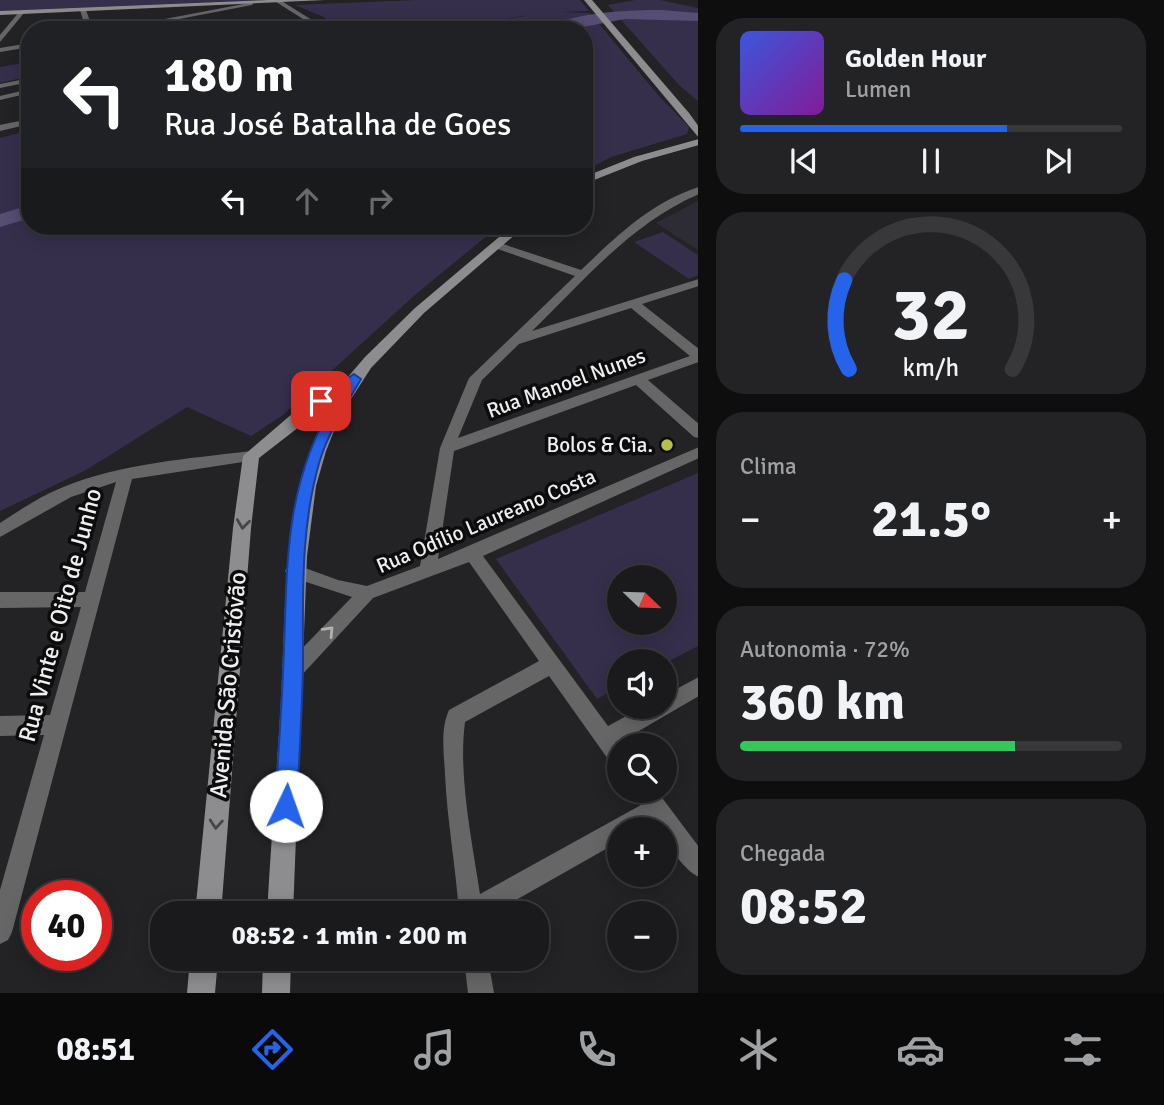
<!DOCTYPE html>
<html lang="pt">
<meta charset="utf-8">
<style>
body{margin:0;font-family:Signika,sans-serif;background:#232325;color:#f1f3f6;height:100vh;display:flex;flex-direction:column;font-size:26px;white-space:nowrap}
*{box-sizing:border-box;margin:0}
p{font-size:23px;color:#9fa1a3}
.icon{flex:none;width:38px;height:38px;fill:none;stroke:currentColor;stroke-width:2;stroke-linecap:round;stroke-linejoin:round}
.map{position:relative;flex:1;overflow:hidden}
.side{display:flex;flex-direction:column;gap:18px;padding:18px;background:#0e0e0f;width:466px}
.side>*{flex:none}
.banner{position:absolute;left:21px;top:21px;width:572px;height:214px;border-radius:28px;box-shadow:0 4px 18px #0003,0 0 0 2px #38383b;background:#202124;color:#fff;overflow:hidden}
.needle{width:46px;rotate:113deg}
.controls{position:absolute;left:607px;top:565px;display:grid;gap:14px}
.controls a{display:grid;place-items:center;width:70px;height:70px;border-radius:50%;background:#1a1a1c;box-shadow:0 4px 18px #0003,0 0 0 2px #38383b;font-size:35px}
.speed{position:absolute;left:21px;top:880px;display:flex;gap:14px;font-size:35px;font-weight:700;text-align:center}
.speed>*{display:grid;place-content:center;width:91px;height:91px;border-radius:50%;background:#1a1a1c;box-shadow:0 4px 18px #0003,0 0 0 2px #38383b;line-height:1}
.speed .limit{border:10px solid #d22;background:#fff;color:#111}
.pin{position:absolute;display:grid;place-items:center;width:60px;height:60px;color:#fff;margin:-30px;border-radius:14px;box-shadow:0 4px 10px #0006}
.me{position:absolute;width:77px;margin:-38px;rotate:3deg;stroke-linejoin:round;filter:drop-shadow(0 0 5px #0008)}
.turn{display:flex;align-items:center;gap:24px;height:147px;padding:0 28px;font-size:32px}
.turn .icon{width:91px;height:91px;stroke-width:2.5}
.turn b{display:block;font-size:49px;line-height:60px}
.lanes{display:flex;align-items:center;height:66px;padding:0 28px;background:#0003;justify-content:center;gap:35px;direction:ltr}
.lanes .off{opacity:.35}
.big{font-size:52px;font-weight:700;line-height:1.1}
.side .tile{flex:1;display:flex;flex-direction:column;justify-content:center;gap:10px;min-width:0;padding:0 24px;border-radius:28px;background:#232325}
.side .dial{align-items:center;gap:0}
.dial svg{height:182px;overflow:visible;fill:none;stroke:#38383b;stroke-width:7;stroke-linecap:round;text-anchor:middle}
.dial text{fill:#f1f3f6;stroke:none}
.song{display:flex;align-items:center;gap:21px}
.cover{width:84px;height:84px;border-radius:10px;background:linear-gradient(135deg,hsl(230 70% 55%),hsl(290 70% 35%))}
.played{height:7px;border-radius:4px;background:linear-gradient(90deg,#2563eb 70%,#38383b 70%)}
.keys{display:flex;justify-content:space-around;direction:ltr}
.heat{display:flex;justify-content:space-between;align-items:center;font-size:38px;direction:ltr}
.charge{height:10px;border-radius:5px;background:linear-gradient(90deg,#34c759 72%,#38383b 0)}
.trip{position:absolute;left:150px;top:901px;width:399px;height:70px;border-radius:28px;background:#1a1a1c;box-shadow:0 4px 18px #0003,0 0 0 2px #38383b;font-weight:700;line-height:70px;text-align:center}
.tabs{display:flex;height:112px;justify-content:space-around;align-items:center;background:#0a0a0b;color:#9fa1a3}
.tabs .icon{width:49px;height:49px}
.tabs .selected{color:#2563eb}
.tabs b{font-size:32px;color:#f1f3f6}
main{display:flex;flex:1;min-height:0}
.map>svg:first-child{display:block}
.built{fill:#2d2c34}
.green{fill:#362f4c;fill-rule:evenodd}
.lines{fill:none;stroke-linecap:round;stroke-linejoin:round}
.river{fill:#564d73;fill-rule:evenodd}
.street{fill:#666667;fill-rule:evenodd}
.secondary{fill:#8d8c8f;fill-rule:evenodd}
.oneway{stroke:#464648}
.oneway2{stroke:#b1b1b2}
.route{fill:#2563eb;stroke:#184099;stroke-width:2}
.poi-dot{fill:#b6c149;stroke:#0c0c0d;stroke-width:2.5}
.labels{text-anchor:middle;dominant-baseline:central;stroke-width:7;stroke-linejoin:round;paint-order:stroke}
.street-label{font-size:21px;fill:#efeef0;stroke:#0c0c0d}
.poi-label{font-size:21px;fill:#efeef0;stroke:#0c0c0d;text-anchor:end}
.near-street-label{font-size:24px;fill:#efeef0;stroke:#0c0c0d}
</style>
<main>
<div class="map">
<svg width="699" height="993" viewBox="0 0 699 993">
<rect width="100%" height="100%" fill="#232225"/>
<path class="built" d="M698,201V250L656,223Z"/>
<g class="green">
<path d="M0,0H261L0,11Z"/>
<path d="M416,0H580L589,11L562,12L590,13L658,95L689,127L687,134L611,157L585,171L584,30H449L529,15L438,30H331L326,18L295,5Z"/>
<path d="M635,0H660L698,8V101L679,85L608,5Z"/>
<path d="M30,62V76L0,83V67Z"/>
<path d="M30,130V226H499L416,294L283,415L251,436L187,407L86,470L0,511V138Z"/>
<path d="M663,232L698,255V275L689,279L634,242Z"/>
<path d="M698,473V646L665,663L620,662L619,687L597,699L496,559ZM620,578H665V623H620Z"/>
</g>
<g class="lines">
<g class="river">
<path d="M661,10L699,13V21L625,19L567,30H545C566,12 633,10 661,10Z"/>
<path d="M30,205V218L0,227V214Z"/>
</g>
<g class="street">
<path d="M273,0H280L312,20L276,30H263L303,19Z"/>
<path d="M254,2L252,5L122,30H107Z"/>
<path d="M83,8L86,10L93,30H86L80,10Z"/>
<path d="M19,12L24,13L0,42V35Z"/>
<path d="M30,43V47L0,52V48Z"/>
<path d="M30,78V82L0,88V84Z"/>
<path d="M30,89V93L0,100V96Z"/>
<path d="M29,119L30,124L0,131V125Z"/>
<path d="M699,187V194C631,223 584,281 532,331L699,279V286L642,304L699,349V362L648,380L699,424V438L694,437L636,385L454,451L438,559L699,447V458L483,556L608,726L643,707H665V695L699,677V696L620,742L623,746H620V769L613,766L549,676L465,722C458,775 472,841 480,894L641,805L633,791H657L699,847V877C685,871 665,844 665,830H659L653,822L640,830H620V841L491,914H459C456,867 447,821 445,774C444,753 440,730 449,710L539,661L469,562L373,598L300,677L293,680L286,677L283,671L286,665L352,597L288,576L285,571L288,566L294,564L338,580L367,586L420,566L440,448L469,378L575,276L492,247V243H500L581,270C617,236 650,203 699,187ZM631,308L690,356L458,438L482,380L519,344Z"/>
<path d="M251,451L258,456L256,460L132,479L12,932L8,940L0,944V890L44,735L0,736V716L50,715L81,607L0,608V592H85L116,482L71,497L0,537V523C20,510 39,497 61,488C121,463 187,459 251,451Z"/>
<path d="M464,959H488L494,993H468Z"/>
</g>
<g class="secondary">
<path d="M268,0H325L0,15V11Z"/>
<path d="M584,0H592L689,113L699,127V138Z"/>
<path d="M699,139V145L642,161L584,184V177L634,157Z"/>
<path d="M512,226H525L424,313L371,368L340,416L326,451L316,486L307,556L293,914H267C271,842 277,771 281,700C287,598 280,491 335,399L259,458L251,528L221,914H195L233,528L243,456L299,408L347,378L365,357L415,308Z"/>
<path d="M190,959H218L215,993H187Z"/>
<path d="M263,959H291L290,993H262Z"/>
</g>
</g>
<defs><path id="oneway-chevron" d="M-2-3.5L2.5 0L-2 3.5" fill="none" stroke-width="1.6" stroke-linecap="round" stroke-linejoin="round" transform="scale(1.75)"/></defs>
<g class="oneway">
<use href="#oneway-chevron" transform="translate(243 524) rotate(97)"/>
<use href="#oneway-chevron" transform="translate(216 824) rotate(95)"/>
</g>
<use class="oneway2" href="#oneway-chevron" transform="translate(329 631) rotate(-47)"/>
<path class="route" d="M354,374L361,379C346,405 329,431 320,460C300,527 303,598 303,667C302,713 299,759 297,806L293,813L286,817L278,813L275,806C278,761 281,717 283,672C288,569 281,490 336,398L321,406L314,401Z"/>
<circle class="poi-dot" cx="667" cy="445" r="7"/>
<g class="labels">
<g class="street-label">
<text transform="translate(566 383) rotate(-20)">Rua Manoel Nunes</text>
<text transform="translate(486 521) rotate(-23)">Rua Odílio Laureano Costa</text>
</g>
<g class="poi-label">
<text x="653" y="445">Bolos &amp; Cia.</text>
</g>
<g class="near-street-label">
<text transform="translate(60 615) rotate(-75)">Rua Vinte e Oito de Junho</text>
<text transform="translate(228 685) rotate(-85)">Avenida São Cristóvão</text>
</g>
</g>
</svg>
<div class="controls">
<a><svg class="needle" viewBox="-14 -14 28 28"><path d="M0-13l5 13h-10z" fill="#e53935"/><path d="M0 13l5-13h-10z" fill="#9fa1a3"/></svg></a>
<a><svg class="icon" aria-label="sound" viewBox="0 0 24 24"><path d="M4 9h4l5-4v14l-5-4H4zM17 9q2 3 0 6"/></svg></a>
<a><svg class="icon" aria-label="search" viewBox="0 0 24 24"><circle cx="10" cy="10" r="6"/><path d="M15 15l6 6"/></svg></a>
<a>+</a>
<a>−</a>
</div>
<div class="speed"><div class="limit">40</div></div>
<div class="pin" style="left:321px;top:401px;background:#d93025"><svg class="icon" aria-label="arrive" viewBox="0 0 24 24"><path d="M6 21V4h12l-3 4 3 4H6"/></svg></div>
<svg class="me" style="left:286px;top:806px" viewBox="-20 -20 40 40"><circle r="19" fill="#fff"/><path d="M0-13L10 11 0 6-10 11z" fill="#2563eb"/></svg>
<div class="trip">08:52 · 1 min · 200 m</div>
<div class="banner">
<div class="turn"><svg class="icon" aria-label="left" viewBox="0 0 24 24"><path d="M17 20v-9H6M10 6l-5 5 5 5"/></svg><div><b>180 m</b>Rua José Batalha de Goes</div></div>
<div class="lanes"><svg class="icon" aria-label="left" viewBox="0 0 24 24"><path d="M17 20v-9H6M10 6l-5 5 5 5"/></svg><svg class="icon off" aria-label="ahead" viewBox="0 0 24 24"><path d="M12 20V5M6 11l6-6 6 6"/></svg><svg class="icon off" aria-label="right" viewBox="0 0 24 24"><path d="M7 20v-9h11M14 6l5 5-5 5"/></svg></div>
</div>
</div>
<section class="side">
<div class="tile">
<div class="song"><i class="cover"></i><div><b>Golden Hour</b><p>Lumen</p></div></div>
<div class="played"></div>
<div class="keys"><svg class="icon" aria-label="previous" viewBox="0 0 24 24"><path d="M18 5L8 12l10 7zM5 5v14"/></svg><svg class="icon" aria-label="pause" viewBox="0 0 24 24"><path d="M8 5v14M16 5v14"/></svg><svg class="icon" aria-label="next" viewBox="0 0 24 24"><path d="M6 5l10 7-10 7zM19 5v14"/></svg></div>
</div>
<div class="tile dial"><svg viewBox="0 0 100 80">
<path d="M14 69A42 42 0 1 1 86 69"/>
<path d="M14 69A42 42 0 0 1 12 30" stroke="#2563eb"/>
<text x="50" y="56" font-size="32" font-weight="700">32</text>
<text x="50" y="72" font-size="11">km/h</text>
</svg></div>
<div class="tile"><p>Clima</p>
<div class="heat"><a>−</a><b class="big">21.5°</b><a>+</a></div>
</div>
<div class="tile"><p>Autonomia · 72%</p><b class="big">360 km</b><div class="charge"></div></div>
<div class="tile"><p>Chegada</p><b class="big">08:52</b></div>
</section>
</main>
<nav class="tabs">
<b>08:51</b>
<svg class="icon selected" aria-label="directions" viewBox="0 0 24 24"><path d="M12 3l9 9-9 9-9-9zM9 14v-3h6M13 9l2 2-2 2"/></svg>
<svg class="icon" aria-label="music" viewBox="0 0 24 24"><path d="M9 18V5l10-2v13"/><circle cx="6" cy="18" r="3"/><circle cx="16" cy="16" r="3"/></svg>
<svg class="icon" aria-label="phone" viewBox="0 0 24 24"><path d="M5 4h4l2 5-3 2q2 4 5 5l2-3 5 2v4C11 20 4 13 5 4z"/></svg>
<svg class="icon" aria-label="climate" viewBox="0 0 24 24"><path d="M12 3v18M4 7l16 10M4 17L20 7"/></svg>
<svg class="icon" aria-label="car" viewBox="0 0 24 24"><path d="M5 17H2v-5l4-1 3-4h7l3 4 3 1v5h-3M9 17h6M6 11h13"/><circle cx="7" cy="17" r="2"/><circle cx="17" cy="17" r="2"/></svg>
<svg class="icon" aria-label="filters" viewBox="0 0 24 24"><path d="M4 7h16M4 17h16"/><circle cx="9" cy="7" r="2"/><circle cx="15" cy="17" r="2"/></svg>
</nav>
